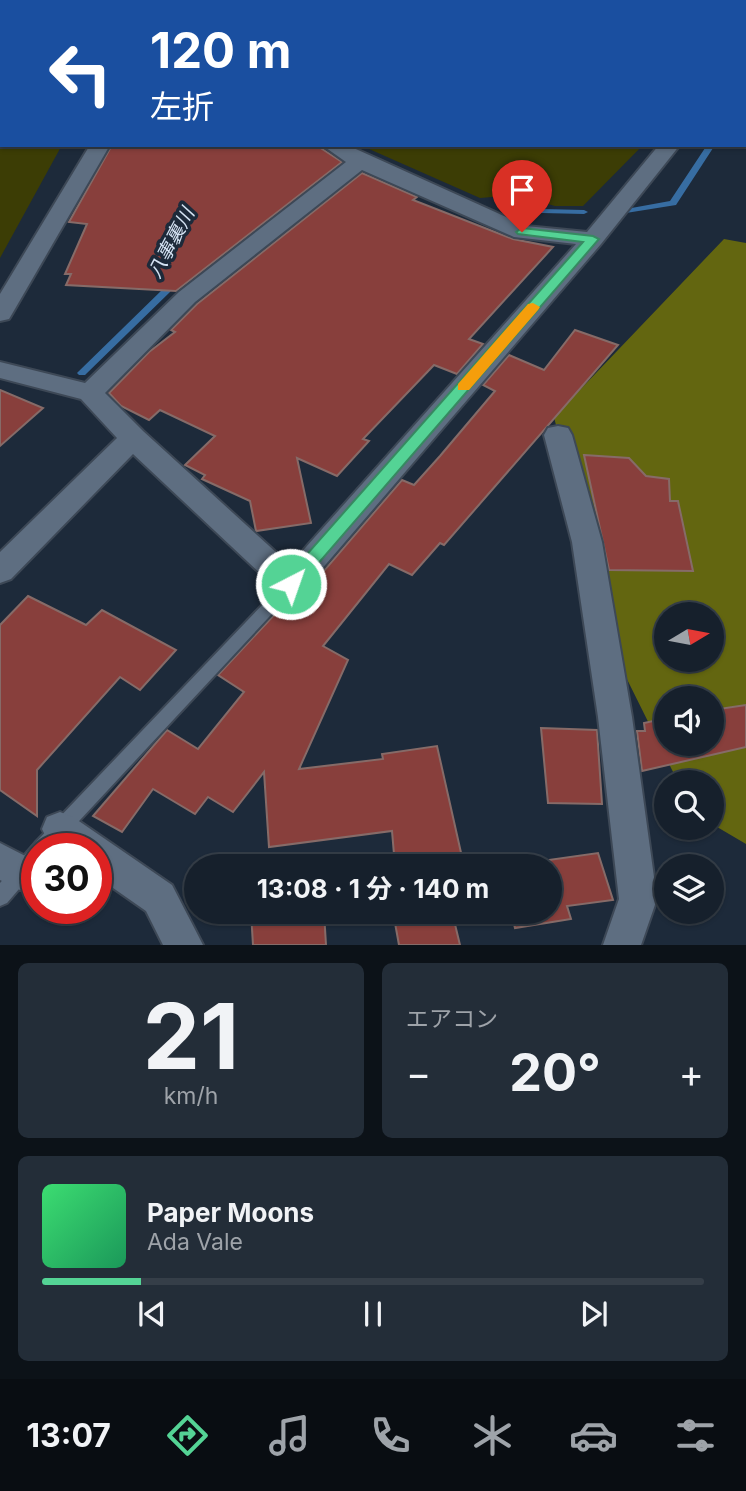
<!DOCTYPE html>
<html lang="ja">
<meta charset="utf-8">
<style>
body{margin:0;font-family:Inter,"Noto Sans JP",sans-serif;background:#232d38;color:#f1f3f6;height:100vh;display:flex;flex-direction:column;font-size:26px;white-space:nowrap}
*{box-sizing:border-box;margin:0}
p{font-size:23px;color:#9ea3a9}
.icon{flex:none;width:38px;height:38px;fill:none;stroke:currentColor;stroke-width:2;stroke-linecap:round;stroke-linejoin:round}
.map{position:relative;height:945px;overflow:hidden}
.details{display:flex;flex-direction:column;gap:18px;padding:18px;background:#0c1218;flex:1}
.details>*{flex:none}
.guide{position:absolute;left:0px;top:0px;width:747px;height:147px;box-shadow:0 2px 5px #0004,0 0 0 2px #353e48;background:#1a4fa0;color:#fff;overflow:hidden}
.needle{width:46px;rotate:80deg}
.buttons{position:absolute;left:654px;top:602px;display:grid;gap:14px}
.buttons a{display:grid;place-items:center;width:70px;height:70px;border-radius:50%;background:#16202c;box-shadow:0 2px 5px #0004,0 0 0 2px #353e48;font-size:35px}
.speed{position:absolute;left:21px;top:833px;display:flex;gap:14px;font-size:35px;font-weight:700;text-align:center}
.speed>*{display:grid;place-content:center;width:91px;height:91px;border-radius:50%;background:#16202c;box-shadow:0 2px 5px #0004,0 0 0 2px #353e48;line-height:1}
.speed .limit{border:10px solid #d22;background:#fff;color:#111}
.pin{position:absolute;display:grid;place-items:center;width:60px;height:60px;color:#fff;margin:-72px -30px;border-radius:50% 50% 50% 0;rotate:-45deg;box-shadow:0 0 7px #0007}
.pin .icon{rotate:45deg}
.me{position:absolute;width:77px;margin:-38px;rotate:41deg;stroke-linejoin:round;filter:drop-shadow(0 0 5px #0008)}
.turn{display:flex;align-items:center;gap:24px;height:147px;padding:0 35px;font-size:32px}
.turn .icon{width:91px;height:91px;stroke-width:2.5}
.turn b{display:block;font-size:49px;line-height:60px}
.big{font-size:52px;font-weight:700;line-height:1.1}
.details .tile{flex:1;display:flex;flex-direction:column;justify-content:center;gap:10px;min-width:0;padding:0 24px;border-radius:10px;background:#232d38}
.details .dial{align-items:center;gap:0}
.dial b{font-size:91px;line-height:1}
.song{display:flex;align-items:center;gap:21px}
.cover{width:84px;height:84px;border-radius:10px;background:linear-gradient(135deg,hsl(140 70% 55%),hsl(150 70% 35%))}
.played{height:7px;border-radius:4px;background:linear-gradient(90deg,#54d395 15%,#353e48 15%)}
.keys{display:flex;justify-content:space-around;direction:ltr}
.heat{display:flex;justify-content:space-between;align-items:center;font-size:38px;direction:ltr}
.details .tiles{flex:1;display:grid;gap:18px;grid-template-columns:1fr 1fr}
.tile:last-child{grid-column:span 2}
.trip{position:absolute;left:184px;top:854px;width:378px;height:70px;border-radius:35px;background:#16202c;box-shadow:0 2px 5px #0004,0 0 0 2px #353e48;font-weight:700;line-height:70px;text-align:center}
.tab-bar{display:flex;height:112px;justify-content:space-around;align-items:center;background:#090d12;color:#9ea3a9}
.tab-bar .icon{width:49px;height:49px}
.tab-bar .active{color:#54d395}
.tab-bar b{font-size:32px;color:#f1f3f6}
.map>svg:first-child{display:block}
.green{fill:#3c3d05}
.forest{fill:#636610;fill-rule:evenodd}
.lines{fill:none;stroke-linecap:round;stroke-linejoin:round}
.stream{fill:#376da2;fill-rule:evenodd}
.building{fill:#883f3c;stroke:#866b68;stroke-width:2}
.lane-casing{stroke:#3d4856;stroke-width:4}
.street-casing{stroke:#3d4856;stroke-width:4}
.lane{fill:#5e6e81;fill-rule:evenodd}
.street{fill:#5e6e81;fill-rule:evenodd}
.route{fill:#54d395;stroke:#378961;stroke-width:2}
.slow{fill:#f59e0b}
.labels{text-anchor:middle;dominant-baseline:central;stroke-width:7;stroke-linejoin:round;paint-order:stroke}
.water-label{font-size:19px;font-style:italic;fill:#d6e4f4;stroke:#1d2a3a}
</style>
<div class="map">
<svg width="746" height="945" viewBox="0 0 746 945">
<rect width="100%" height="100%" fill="#1d2a3a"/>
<g class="green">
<path d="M0,0H287L2,2V145H62L0,258Z"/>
<path d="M333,0H746V37V2H329Z"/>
<path d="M360,145H643L583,206H555L516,195L480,198Z"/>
</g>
<path class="forest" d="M724,239L746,243V844L712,824V782H678L610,645L554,417ZM667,614H712V660H667ZM667,698H712V744H667Z"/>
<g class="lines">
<g class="stream">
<path d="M707,145H715L676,205L626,213V209L670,201Z"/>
<path d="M504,199H507L542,209L584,210L588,212L584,214L542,213L504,203Z"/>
<path d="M173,276L177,279L170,292L85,375H79L77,373L79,371L163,289L170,277Z"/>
</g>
</g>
<g class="building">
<path d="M112,145H316L342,162L176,291L66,285L71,274H65L87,224L69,222Z"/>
<path d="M362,173L417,197L413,200L513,239L553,247L469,339L483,344L457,374L434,365L363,439L369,441L337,476L297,458L311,523L256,531L250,501L202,479L205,475L185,465L215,436L160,410L149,420L121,406L109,393L149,352L175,332L171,330L197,304Z"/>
<path d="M575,330L618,345L444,545L440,543L412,575L389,564L323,646L348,660L299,769L383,759L382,754L437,746L464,866H395L392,831L269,847L264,772L233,812L208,797L195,814L153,789L122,832L93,816L167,730L198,749L244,692L218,675L290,598L304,594L402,480L414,485L440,456L495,391L483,385L509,355L544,370Z"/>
<path d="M0,390L43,408L0,446Z"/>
<path d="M584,455L629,458L646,476L669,479L670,501H678L693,571L609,570Z"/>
<path d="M28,596L86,625L102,610L176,650L140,690L120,677L37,770V816L0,790V625Z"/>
<path d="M746,705V747L642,771L637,731H645L644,723L667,718V744H712V710Z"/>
<path d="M541,728L597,730L602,804L548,803Z"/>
<path d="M598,853L613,900L567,906L571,919L515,928L511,912H550V866H506Z"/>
<path d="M251,912H324L326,945H253Z"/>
<path d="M393,912H452L460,945H399Z"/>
</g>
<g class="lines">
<defs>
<g id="lane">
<path d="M45,0H56L57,2H46Z"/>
<path d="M84,0H96L83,2Z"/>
<path d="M291,578L296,580L299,584L296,588L53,849H37V868L7,903L0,906V883L35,843L286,580Z"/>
</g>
<g id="street">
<path d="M90,145H110L12,314L9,319L0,321V294Z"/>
<path d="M322,145H347L526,226L587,232L659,145H680L601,244L302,592L291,596L280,592L133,454L11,579L0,583V552L117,438L81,399L0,378V362L85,383L179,292L346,162ZM362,170L514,237L576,244L290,565L143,431L105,393L195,302Z"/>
<path d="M558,426L568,428L572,435L602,542L632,717L657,899L641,945H603L619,899L598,717L572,542L544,435L548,428Z"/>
<path d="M60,812L73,817L172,885L203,945H163L146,911L96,876V849C73,849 53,853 42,829L47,817Z"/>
<path d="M0,843L33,860L37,876L33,884L20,890L0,880Z"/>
</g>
</defs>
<use href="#lane" class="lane-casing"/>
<use href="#street" class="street-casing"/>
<use href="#lane" class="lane"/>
<use href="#street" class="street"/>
</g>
<path class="route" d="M522,228L593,236L599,239L297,588H285L282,584L285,579L583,242L518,234L516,232Z"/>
<path class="slow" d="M533,303L540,307L538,310L469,390H458V384L528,304Z"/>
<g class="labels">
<g class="water-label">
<text transform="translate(171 243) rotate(-62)">八事裏川</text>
</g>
</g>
</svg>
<div class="buttons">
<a><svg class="needle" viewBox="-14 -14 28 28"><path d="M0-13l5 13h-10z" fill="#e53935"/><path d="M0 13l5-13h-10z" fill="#9ea3a9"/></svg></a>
<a><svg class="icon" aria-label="sound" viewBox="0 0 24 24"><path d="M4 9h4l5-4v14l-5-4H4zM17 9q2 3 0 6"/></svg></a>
<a><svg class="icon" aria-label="search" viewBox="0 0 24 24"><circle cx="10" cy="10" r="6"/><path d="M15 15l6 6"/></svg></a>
<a><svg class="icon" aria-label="layers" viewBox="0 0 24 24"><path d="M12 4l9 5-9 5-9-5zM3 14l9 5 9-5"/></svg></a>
</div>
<div class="speed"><div class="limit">30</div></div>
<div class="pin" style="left:522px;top:232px;background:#d93025"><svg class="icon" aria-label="arrive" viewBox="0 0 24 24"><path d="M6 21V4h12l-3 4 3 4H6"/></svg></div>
<svg class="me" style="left:291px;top:584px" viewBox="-20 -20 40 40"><circle r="17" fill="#54d395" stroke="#fff" stroke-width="3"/><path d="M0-11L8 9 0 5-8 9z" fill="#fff"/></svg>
<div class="trip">13:08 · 1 分 · 140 m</div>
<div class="guide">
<div class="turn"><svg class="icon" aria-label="left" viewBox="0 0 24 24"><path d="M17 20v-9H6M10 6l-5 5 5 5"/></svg><div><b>120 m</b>左折</div></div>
</div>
</div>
<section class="details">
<div class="tiles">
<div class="tile dial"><b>21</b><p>km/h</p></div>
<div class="tile"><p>エアコン</p>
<div class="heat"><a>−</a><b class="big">20°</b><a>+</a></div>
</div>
<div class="tile">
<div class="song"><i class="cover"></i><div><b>Paper Moons</b><p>Ada Vale</p></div></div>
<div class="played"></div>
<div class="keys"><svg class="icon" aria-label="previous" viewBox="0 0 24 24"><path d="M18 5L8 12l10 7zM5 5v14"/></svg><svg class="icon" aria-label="pause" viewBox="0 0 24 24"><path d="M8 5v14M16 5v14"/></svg><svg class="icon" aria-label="next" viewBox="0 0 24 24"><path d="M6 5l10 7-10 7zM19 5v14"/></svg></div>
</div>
</div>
</section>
<nav class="tab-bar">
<b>13:07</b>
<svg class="icon active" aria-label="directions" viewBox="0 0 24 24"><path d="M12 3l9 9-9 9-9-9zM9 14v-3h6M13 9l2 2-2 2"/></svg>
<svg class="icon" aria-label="music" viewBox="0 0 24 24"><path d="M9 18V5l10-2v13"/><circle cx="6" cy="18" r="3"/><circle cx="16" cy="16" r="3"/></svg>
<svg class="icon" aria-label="phone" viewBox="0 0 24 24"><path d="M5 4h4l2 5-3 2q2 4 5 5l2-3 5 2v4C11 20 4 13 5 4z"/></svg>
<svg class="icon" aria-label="climate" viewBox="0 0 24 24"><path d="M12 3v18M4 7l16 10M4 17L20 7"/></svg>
<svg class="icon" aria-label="car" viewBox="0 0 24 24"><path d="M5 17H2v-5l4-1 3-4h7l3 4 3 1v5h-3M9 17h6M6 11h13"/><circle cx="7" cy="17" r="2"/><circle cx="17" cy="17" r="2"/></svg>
<svg class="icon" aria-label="filters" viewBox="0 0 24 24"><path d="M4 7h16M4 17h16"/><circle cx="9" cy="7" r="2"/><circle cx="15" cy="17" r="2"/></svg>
</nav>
